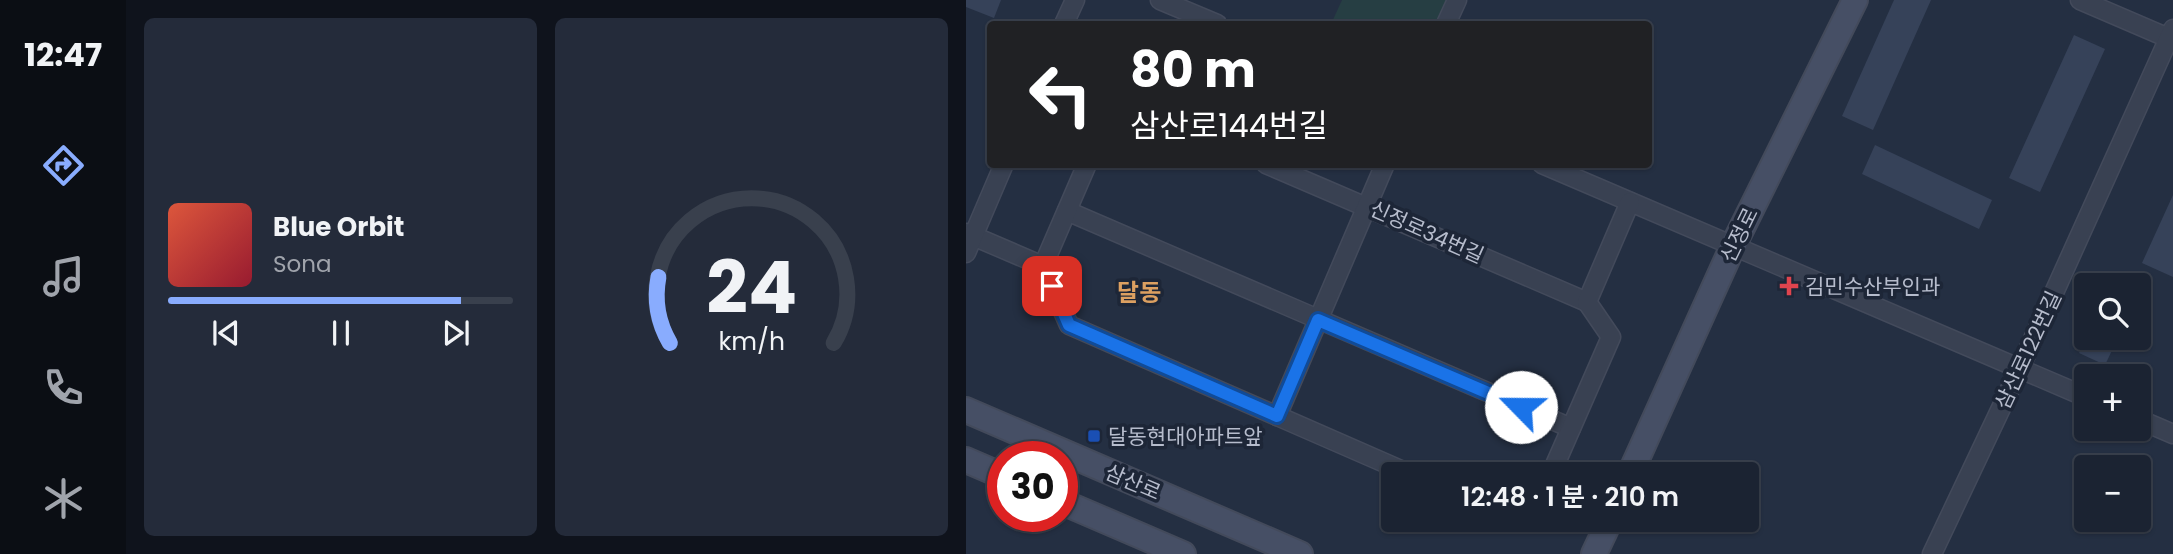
<!DOCTYPE html>
<html lang="ko">
<meta charset="utf-8">
<style>
body{margin:0;font-family:Poppins,"Noto Sans KR",sans-serif;background:#242b3a;color:#f1f3f6;height:100vh;display:flex;flex-direction:column;font-size:26px;white-space:nowrap}
*{box-sizing:border-box;margin:0}
p{font-size:23px;color:#a0a4ac}
.icon{flex:none;width:38px;height:38px;fill:none;stroke:currentColor;stroke-width:2;stroke-linecap:round;stroke-linejoin:round}
.map{position:relative;flex:1;overflow:hidden}
.details{display:flex;flex-direction:column;gap:18px;padding:18px;background:#0f131c;width:840px}
.details>*{flex:none}
.hud{position:absolute;left:21px;top:21px;width:665px;height:147px;border-radius:7px;box-shadow:0 2px 5px #0004,0 0 0 2px #39404d;background:#202124;color:#fff;overflow:hidden}
.tools{position:absolute;left:1108px;top:273px;display:grid;gap:14px}
.tools a{display:grid;place-items:center;width:77px;height:77px;border-radius:7px;background:#1b2332;box-shadow:0 2px 5px #0004,0 0 0 2px #39404d;font-size:35px}
.speed{position:absolute;left:21px;top:441px;display:flex;gap:14px;font-size:35px;font-weight:700;text-align:center}
.speed>*{display:grid;place-content:center;width:91px;height:91px;border-radius:50%;background:#1b2332;box-shadow:0 2px 5px #0004,0 0 0 2px #39404d;line-height:1}
.speed .limit{border:10px solid #d22;background:#fff;color:#111}
.pin{position:absolute;display:grid;place-items:center;width:60px;height:60px;color:#fff;margin:-30px;border-radius:14px;box-shadow:0 4px 10px #0006}
.me{position:absolute;width:77px;margin:-38px;rotate:293deg;stroke-linejoin:round;filter:drop-shadow(0 0 5px #0008)}
.turn{display:flex;align-items:center;gap:24px;height:147px;padding:0 28px;font-size:32px}
.turn .icon{width:91px;height:91px;stroke-width:2.5}
.turn b{display:block;font-size:49px;line-height:60px}
.details .widget{flex:1;display:flex;flex-direction:column;justify-content:center;gap:10px;min-width:0;padding:0 24px;border-radius:10px;background:#242b3a}
.details .dial{align-items:center;gap:0}
.dial svg{height:182px;overflow:visible;fill:none;stroke:#39404d;stroke-width:7;stroke-linecap:round;text-anchor:middle}
.dial text{fill:#f1f3f6;stroke:none}
.song{display:flex;align-items:center;gap:21px}
.cover{width:84px;height:84px;border-radius:10px;background:linear-gradient(135deg,hsl(10 70% 55%),hsl(350 70% 35%))}
.played{height:7px;border-radius:4px;background:linear-gradient(90deg,#89acfe 85%,#39404d 85%)}
.keys{display:flex;justify-content:space-around;direction:ltr}
.details .tiles{flex:1;display:grid;gap:18px;grid-template-columns:repeat(2,1fr)}
.trip{position:absolute;left:415px;top:462px;width:378px;height:70px;border-radius:7px;background:#1b2332;box-shadow:0 2px 5px #0004,0 0 0 2px #39404d;font-weight:600;line-height:70px;text-align:center}
main{display:flex;flex:1;min-height:0}
.dock{display:flex;flex-direction:column;width:126px;justify-content:space-around;align-items:center;background:#0b0e14;color:#a0a4ac}
.dock .icon{width:49px;height:49px}
.dock .on{color:#89acfe}
.dock b{font-size:32px;color:#f1f3f6}
.map>svg:first-child{display:block}
.green{fill:#263e43}
.building{fill:#364259}
.lines{fill:none;stroke-linecap:round;stroke-linejoin:round}
.street-casing{stroke:#434a5b;stroke-width:21}
.secondary-casing{stroke:#434a5b;stroke-width:28}
.street{stroke:#394152;stroke-width:18}
.secondary{stroke:#464f65;stroke-width:24}
.route-casing{stroke:#114b97;stroke-width:18}
.route{stroke:#1a73e8;stroke-width:12}
.health-dot{fill:#e0444e;stroke:#1d2637;stroke-width:2.5}
.transit-dot{fill:#1a4fb4;stroke:#1d2637;stroke-width:2.5}
.labels{text-anchor:middle;dominant-baseline:central;stroke-width:7;stroke-linejoin:round;paint-order:stroke}
.street-label{font-size:21px;fill:#b6bccc;stroke:#1d2637}
.poi-label{font-size:21px;fill:#b6bccc;stroke:#1d2637;text-anchor:start}
.quarter-label{font-size:24px;font-weight:bold;fill:#dca061;stroke:#1d2637}
</style>
<main>
<nav class="dock">
<b>12:47</b>
<svg class="icon on" aria-label="directions" viewBox="0 0 24 24"><path d="M12 3l9 9-9 9-9-9zM9 14v-3h6M13 9l2 2-2 2"/></svg>
<svg class="icon" aria-label="music" viewBox="0 0 24 24"><path d="M9 18V5l10-2v13"/><circle cx="6" cy="18" r="3"/><circle cx="16" cy="16" r="3"/></svg>
<svg class="icon" aria-label="phone" viewBox="0 0 24 24"><path d="M5 4h4l2 5-3 2q2 4 5 5l2-3 5 2v4C11 20 4 13 5 4z"/></svg>
<svg class="icon" aria-label="climate" viewBox="0 0 24 24"><path d="M12 3v18M4 7l16 10M4 17L20 7"/></svg>
</nav>
<section class="details">
<div class="tiles">
<div class="widget">
<div class="song"><i class="cover"></i><div><b>Blue Orbit</b><p>Sona</p></div></div>
<div class="played"></div>
<div class="keys"><svg class="icon" aria-label="previous" viewBox="0 0 24 24"><path d="M18 5L8 12l10 7zM5 5v14"/></svg><svg class="icon" aria-label="pause" viewBox="0 0 24 24"><path d="M8 5v14M16 5v14"/></svg><svg class="icon" aria-label="next" viewBox="0 0 24 24"><path d="M6 5l10 7-10 7zM19 5v14"/></svg></div>
</div>
<div class="widget dial"><svg viewBox="0 0 100 80">
<path d="M14 69A42 42 0 1 1 86 69"/>
<path d="M14 69A42 42 0 0 1 9 40" stroke="#89acfe"/>
<text x="50" y="56" font-size="32" font-weight="700">24</text>
<text x="50" y="72" font-size="11">km/h</text>
</svg></div>
</div>
</section>
<div class="map">
<svg width="1207" height="554" viewBox="0 0 1207 554">
<rect width="100%" height="100%" fill="#242f42"/>
<path class="green" d="M376,0H491L480,24H365Z"/>
<g class="building">
<path d="M0,0H35L28,18L0,7Z"/>
<path d="M928,0H965L907,130L876,116Z"/>
<path d="M1108,35L1139,49L1074,192L1043,178Z"/>
<path d="M909,145L1026,200L1013,229L896,174Z"/>
<path d="M1207,195V277L1176,263Z"/>
<path d="M1121,338H1152L1139,365L1113,353Z"/>
</g>
<g class="lines">
<defs>
<g id="street">
<path d="M194,0L251,24"/>
<path d="M1114,0L1207,40"/>
<path d="M98,24L109,0"/>
<path d="M480,24L491,0"/>
<path d="M300,164L621,302"/>
<path d="M576,164L1120,397"/>
<path d="M101,211L605,428"/>
<path d="M0,233L77,266L103,325L444,474"/>
<path d="M0,253L38,164"/>
<path d="M77,266L121,164"/>
<path d="M311,416L419,164"/>
<path d="M1172,419L1207,434"/>
<path d="M585,474L645,337L621,302L664,202"/>
<path d="M966,554L1054,368L1207,29"/>
</g>
<g id="secondary">
<path d="M0,410L334,554"/>
<path d="M0,460L37,476"/>
<path d="M664,474L767,246L889,0"/>
<path d="M96,502L217,554"/>
<path d="M628,554L644,520"/>
</g>
</defs>
<use href="#street" class="street-casing"/>
<use href="#secondary" class="secondary-casing"/>
<use href="#street" class="street"/>
<use href="#secondary" class="secondary"/>
</g>
<g class="lines">
<defs>
<path id="route" d="M86,286L103,325L311,416L352,320L555,407"/>
</defs>
<use href="#route" class="route-casing"/>
<use href="#route" class="route"/>
</g>
<path class="health-dot" d="M819.5 275.5h7v7h7v7h-7v7h-7v-7h-7v-7h7z"/>
<rect class="transit-dot" x="121" y="429" width="14" height="14" rx="3.5"/>
<g class="labels">
<g class="street-label">
<text transform="translate(461 232) rotate(24)">신정로34번길</text>
<text transform="translate(773 235) rotate(-64)">신정로</text>
<text transform="translate(1062 350) rotate(-65)">삼산로122번길</text>
<text transform="translate(167 482) rotate(23)">삼산로</text>
</g>
<g class="poi-label">
<text x="839" y="286">김민수산부인과</text>
<text x="142" y="436">달동현대아파트앞</text>
</g>
<g class="quarter-label">
<text x="173" y="292">달동</text>
</g>
</g>
</svg>
<div class="tools">
<a><svg class="icon" aria-label="search" viewBox="0 0 24 24"><circle cx="10" cy="10" r="6"/><path d="M15 15l6 6"/></svg></a>
<a>+</a>
<a>−</a>
</div>
<div class="speed"><div class="limit">30</div></div>
<div class="pin" style="left:86px;top:286px;background:#d93025"><svg class="icon" aria-label="arrive" viewBox="0 0 24 24"><path d="M6 21V4h12l-3 4 3 4H6"/></svg></div>
<svg class="me" style="left:555px;top:407px" viewBox="-20 -20 40 40"><circle r="19" fill="#fff"/><path d="M0-13L10 11 0 6-10 11z" fill="#1a73e8"/></svg>
<div class="trip">12:48 · 1 분 · 210 m</div>
<div class="hud">
<div class="turn"><svg class="icon" aria-label="left" viewBox="0 0 24 24"><path d="M17 20v-9H6M10 6l-5 5 5 5"/></svg><div><b>80 m</b>삼산로144번길</div></div>
</div>
</div>
</main>
